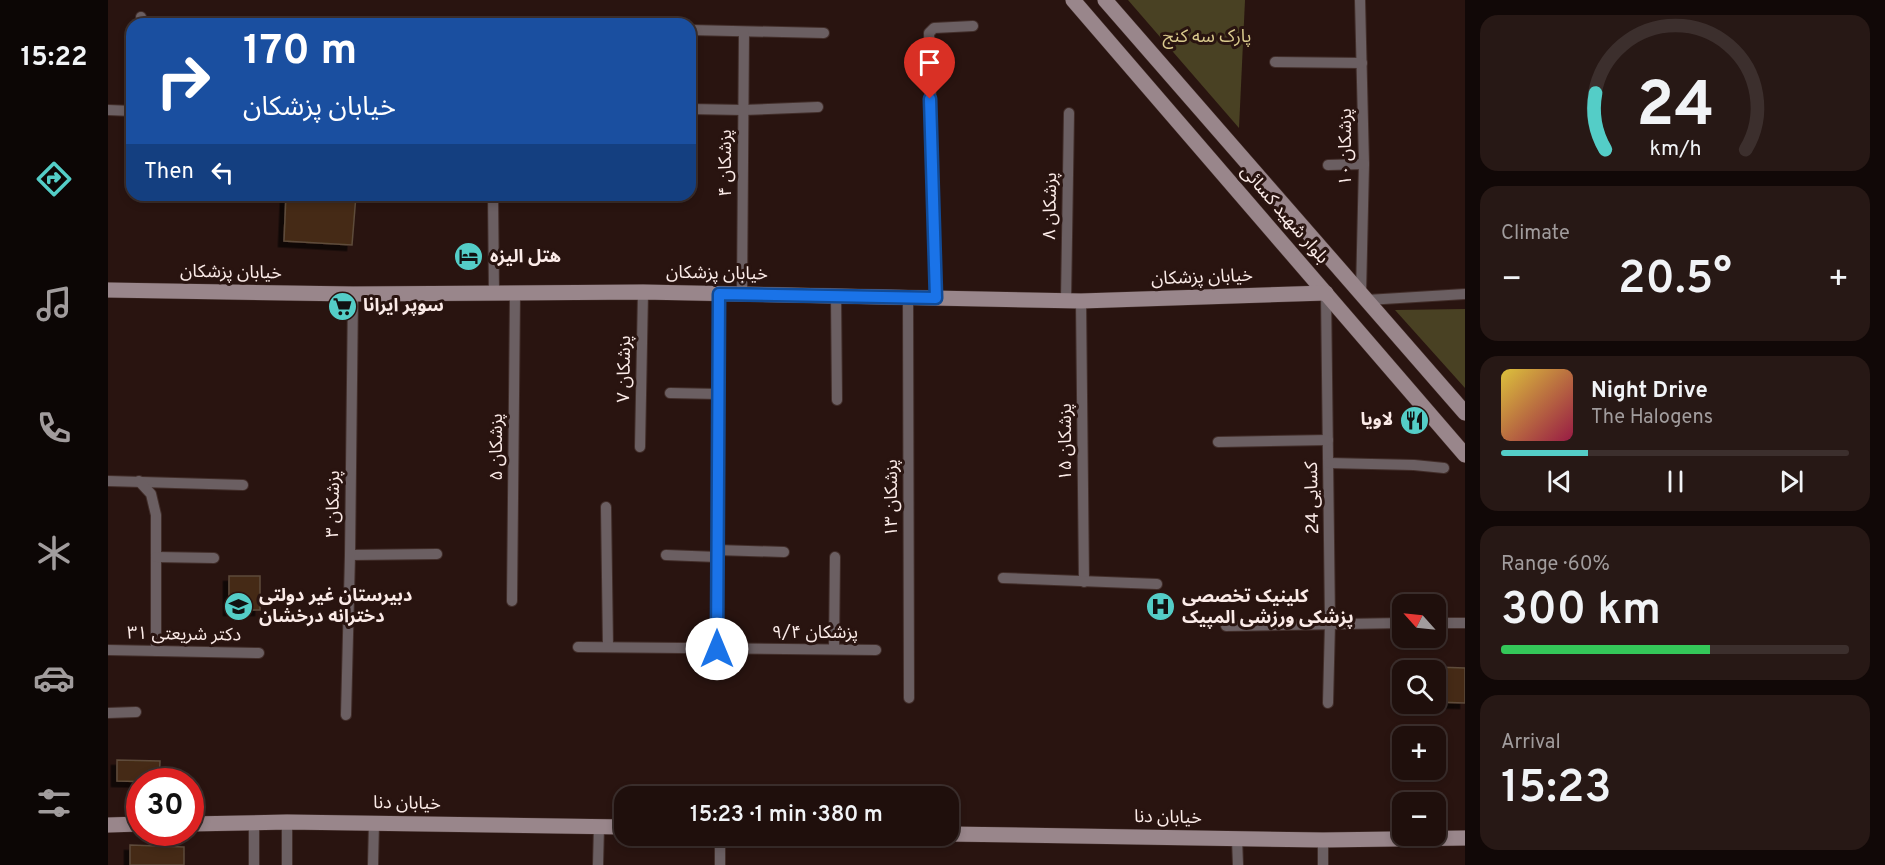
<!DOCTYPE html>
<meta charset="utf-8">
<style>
body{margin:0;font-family:Overpass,"Noto Sans Arabic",sans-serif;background:#271815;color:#f1f3f6;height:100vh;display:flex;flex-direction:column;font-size:22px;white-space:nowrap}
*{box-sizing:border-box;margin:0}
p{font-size:20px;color:#a19c9d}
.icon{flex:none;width:33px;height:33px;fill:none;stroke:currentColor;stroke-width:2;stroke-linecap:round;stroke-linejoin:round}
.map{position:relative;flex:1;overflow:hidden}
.side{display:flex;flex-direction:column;gap:15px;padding:15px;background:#110807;width:420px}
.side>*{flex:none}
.banner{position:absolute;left:18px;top:18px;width:570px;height:183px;border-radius:18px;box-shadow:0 3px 9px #0003,0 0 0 2px #3c2f2d;background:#1a4fa0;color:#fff;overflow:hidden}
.needle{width:39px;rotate:297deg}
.tools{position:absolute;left:1284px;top:594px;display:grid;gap:12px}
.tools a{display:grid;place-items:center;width:54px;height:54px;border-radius:12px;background:#1f0f0c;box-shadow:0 3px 9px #0003,0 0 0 2px #3c2f2d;font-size:30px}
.speed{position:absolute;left:18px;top:768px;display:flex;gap:12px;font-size:30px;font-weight:700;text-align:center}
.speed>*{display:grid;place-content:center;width:78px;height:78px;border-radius:50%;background:#1f0f0c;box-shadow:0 3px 9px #0003,0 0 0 2px #3c2f2d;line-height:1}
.speed .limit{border:9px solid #d22;background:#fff;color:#111}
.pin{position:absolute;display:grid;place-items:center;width:51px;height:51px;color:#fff;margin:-62px -26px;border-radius:50% 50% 50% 0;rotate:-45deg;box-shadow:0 0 6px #0007}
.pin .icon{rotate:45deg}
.me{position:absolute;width:66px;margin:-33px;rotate:0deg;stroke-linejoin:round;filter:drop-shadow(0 0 4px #0008)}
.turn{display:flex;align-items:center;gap:21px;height:126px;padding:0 18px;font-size:27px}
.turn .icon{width:78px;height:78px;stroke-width:2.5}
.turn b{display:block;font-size:42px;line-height:51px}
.then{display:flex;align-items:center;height:57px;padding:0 18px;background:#0003;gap:12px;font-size:22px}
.big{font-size:45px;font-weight:600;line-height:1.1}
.side .widget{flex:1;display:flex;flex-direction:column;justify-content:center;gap:9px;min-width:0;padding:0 21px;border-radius:18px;background:#271815}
.side .dial{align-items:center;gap:0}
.dial svg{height:156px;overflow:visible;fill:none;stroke:#3c2f2d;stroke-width:7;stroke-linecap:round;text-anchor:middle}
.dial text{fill:#f1f3f6;stroke:none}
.song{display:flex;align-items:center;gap:18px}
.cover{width:72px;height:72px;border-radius:9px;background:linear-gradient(135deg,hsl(50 70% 55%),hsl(340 70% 35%))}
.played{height:6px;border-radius:3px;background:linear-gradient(90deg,#54cdc7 25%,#3c2f2d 25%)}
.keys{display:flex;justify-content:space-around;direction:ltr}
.heat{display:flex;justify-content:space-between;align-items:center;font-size:33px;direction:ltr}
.charge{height:9px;border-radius:4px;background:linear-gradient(90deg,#34c759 60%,#3c2f2d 0)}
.trip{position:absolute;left:506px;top:786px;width:345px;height:60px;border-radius:18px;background:#1f0f0c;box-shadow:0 3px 9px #0003,0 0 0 2px #3c2f2d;font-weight:600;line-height:60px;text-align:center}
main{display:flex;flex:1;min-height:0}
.tab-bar{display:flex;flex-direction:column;width:108px;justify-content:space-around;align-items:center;background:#0c0605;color:#a19c9d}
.tab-bar .icon{width:42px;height:42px}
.tab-bar .active{color:#54cdc7}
.tab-bar b{font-size:27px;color:#f1f3f6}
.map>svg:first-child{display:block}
.green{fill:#494123}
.building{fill:#442c14;stroke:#5e4b3b;stroke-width:1.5;filter:url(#shadow)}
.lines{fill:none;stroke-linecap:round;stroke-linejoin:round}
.street-casing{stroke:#422e2a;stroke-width:12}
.secondary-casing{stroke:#422e2a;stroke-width:16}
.street{stroke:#6b5f62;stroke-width:10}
.secondary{stroke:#99868b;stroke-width:15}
.route-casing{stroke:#114b97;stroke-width:15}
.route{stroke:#1a73e8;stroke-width:10}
.labels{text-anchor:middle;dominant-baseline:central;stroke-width:6;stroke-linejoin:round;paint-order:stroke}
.park-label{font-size:18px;fill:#daca8d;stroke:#291410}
.street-label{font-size:18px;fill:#fbebe8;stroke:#291410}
.poi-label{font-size:18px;font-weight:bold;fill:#fbebe8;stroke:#291410;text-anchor:start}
</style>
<main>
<nav class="tab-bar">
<b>15:22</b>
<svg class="icon active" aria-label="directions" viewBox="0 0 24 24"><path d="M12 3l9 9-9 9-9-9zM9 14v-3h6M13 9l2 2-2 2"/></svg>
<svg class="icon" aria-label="music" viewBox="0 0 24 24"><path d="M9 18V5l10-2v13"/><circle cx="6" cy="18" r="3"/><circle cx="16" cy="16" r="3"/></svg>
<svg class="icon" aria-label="phone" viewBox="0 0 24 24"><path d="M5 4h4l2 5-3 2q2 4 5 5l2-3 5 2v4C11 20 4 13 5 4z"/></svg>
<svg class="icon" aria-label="climate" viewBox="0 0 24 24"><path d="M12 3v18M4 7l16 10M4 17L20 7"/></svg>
<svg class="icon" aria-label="car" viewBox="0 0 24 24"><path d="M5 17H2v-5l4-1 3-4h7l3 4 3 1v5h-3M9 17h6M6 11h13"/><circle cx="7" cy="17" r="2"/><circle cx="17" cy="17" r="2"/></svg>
<svg class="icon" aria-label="filters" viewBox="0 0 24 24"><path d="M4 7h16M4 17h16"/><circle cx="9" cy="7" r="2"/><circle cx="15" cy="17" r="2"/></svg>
</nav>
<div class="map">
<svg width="1357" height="865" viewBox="0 0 1357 865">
<defs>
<filter id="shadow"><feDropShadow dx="-5.5" dy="5.5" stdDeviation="0" flood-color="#0009"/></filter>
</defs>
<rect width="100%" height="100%" fill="#291410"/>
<g class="green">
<path d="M1020,0H1137L1131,128Z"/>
<path d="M1357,309V388L1287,310Z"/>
</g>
<g class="building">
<path d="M178,195H248L244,245L176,241Z"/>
<rect x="121" y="576" width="31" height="34"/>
<path d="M1328,667L1357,668V703L1328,702Z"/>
<path d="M9,760L52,761L51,782L9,781Z"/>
<path d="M22,845L76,847V865H22Z"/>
</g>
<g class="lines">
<defs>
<g id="street">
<path d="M1252,0L1256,164L1253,293"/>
<path d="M33,17V24"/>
<path d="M582,30L716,33"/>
<path d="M1167,62L1254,63"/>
<path d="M582,109L635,110L710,107"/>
<path d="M0,110L24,111"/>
<path d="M1220,165L1256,164"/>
<path d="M385,195L386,293"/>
<path d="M1218,293L1222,623L1220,703"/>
<path d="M634,294L636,32"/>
<path d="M728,296L729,400"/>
<path d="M800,298L801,698"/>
<path d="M828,298L821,33L826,28L865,26"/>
<path d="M958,300L961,113"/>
<path d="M1259,300L1357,294"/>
<path d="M973,301L976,582"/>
<path d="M562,393L611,394"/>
<path d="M1110,442L1220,440"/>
<path d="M532,447L535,292"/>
<path d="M1221,463L1306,465L1336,468"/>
<path d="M0,481L135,485"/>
<path d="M31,481L43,494L48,515V651"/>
<path d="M498,507L500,647"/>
<path d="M609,550L676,552"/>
<path d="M242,555L329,554"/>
<path d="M558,555L609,557"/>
<path d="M48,557L106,558"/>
<path d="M895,578L1049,584"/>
<path d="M404,601L407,294"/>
<path d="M1328,623H1357"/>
<path d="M1118,626L1294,623"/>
<path d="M470,647L768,650"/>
<path d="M726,648L727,557"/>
<path d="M609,649L611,294"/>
<path d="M0,650L151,653"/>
<path d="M0,713L28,712"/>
<path d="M238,715L242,555L245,294"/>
<path d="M1129,839L1130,865"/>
<path d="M146,865V823"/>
<path d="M179,865V822"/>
<path d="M265,865L266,823"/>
<path d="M490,865L491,826"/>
<path d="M612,865V836"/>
<path d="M1215,865V840"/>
</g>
<g id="secondary">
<path d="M965,0L1357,455"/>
<path d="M997,0L1357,413"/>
<path d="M0,290L245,294L535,292L973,301L1218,293"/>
<path d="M82,824L179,822L516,827"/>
<path d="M0,825L32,824"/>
<path d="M840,834L1215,840L1357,838"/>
</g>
</defs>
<use href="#street" class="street-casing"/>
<use href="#secondary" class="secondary-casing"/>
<use href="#street" class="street"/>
<use href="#secondary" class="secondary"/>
</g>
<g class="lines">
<defs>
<path id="route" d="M609,649L611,294L828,298L822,99"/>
</defs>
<use href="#route" class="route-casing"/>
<use href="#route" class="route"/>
</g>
<defs>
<symbol id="hotel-disc" viewBox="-11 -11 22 22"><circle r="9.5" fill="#54cdc7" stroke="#291410"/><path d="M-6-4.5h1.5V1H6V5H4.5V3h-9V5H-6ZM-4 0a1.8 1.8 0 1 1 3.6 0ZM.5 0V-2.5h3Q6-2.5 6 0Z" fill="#111"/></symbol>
<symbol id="supermarket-disc" viewBox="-11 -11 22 22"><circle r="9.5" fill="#54cdc7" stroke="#291410"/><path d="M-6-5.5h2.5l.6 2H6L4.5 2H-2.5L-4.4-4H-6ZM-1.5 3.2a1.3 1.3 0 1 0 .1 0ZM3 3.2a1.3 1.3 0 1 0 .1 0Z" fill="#111"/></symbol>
<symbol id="restaurant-disc" viewBox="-11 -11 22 22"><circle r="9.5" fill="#54cdc7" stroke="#291410"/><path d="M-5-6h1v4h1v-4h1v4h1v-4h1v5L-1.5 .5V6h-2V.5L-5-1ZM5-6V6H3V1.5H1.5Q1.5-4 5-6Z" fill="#111"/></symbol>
<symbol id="school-disc" viewBox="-11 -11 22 22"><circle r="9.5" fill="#54cdc7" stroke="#291410"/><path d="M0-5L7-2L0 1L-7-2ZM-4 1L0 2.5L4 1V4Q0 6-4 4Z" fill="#111"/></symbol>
<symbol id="hospital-disc" viewBox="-11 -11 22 22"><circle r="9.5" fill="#54cdc7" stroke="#291410"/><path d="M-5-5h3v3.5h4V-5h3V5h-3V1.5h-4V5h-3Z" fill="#111"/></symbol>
</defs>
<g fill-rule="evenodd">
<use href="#hotel-disc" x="344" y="240" width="33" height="33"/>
<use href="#supermarket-disc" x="218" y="290" width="33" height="33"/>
<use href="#restaurant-disc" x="1290" y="404" width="33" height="33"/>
<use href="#school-disc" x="114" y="590" width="33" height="33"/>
<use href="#hospital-disc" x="1036" y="590" width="33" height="33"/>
</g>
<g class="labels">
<g class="park-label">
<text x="1099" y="37">پارک سه کنج</text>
</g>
<g class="street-label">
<text transform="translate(1238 147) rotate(-90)">۱۰ پزشکان</text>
<text transform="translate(618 163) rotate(-90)">۴ پزشکان</text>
<text transform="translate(943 206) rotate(-89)">۸ پزشکان</text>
<text transform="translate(1176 215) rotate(49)">بلوار شهید کسائی</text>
<text transform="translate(123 273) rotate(1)">خیابان پزشکان</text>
<text transform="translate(609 274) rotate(1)">خیابان پزشکان</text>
<text transform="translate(1094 278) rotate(-2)">خیابان پزشکان</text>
<text transform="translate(517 369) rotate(-89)">۷ پزشکان</text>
<text transform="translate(958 442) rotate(-90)">۱۵ پزشکان</text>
<text transform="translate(389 447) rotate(-90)">۵ پزشکان</text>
<text transform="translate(784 498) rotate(-90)">۱۳ پزشکان</text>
<text transform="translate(1205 498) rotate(-91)">کسایی 24</text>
<text transform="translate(226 504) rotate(-89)">۳ پزشکان</text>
<text x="707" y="633">۹/۴ پزشکان</text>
<text transform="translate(76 635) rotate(1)">۳۱ دکتر شریعتی</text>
<text transform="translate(299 804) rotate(1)">خیابان دنا</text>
<text transform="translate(1060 818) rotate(1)">خیابان دنا</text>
</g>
<g class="poi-label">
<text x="382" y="257">هتل الیزه</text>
<text x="255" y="306">سوپر ایرانا</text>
<text x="1285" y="420" text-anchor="end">لاویا</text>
<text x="151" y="596">دبیرستان غیر دولتی<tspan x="151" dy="21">دخترانه درخشان</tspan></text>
<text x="1074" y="597">کلینیک تخصصی<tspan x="1074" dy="21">پزشکی ورزشی المپیک</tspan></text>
</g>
</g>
</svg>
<div class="tools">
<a><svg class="needle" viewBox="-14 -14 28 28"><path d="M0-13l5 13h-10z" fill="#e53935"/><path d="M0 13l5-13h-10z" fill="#a19c9d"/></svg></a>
<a><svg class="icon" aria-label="search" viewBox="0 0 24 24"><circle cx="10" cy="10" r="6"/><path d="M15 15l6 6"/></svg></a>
<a>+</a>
<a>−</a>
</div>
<div class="speed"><div class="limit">30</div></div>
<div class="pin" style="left:822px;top:99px;background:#d93025"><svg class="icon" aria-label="arrive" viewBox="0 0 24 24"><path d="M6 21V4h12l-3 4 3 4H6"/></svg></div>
<svg class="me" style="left:609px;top:649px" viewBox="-20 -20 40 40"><circle r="19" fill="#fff"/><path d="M0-13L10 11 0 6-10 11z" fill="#1a73e8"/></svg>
<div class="trip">15:23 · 1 min · 380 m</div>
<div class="banner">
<div class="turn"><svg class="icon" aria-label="right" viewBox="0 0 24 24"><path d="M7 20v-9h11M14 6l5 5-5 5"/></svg><div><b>170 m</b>خیابان پزشکان</div></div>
<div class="then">Then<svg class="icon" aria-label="left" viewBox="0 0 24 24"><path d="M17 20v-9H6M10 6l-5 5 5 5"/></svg></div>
</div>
</div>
<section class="side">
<div class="widget dial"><svg viewBox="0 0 100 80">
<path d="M14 69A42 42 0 1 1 86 69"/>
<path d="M14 69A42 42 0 0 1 9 40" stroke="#54cdc7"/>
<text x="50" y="56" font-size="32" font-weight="700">24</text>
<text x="50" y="72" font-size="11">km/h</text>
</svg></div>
<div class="widget"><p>Climate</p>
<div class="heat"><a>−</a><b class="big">20.5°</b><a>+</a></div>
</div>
<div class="widget">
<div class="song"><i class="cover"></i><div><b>Night Drive</b><p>The Halogens</p></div></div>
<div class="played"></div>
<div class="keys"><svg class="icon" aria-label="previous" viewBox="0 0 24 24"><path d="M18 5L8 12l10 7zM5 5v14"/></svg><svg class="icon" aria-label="pause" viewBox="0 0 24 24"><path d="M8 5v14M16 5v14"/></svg><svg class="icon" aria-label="next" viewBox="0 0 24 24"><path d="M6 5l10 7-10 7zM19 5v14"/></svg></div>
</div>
<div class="widget"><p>Range · 60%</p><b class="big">300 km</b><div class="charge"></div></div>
<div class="widget"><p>Arrival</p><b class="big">15:23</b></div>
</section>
</main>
